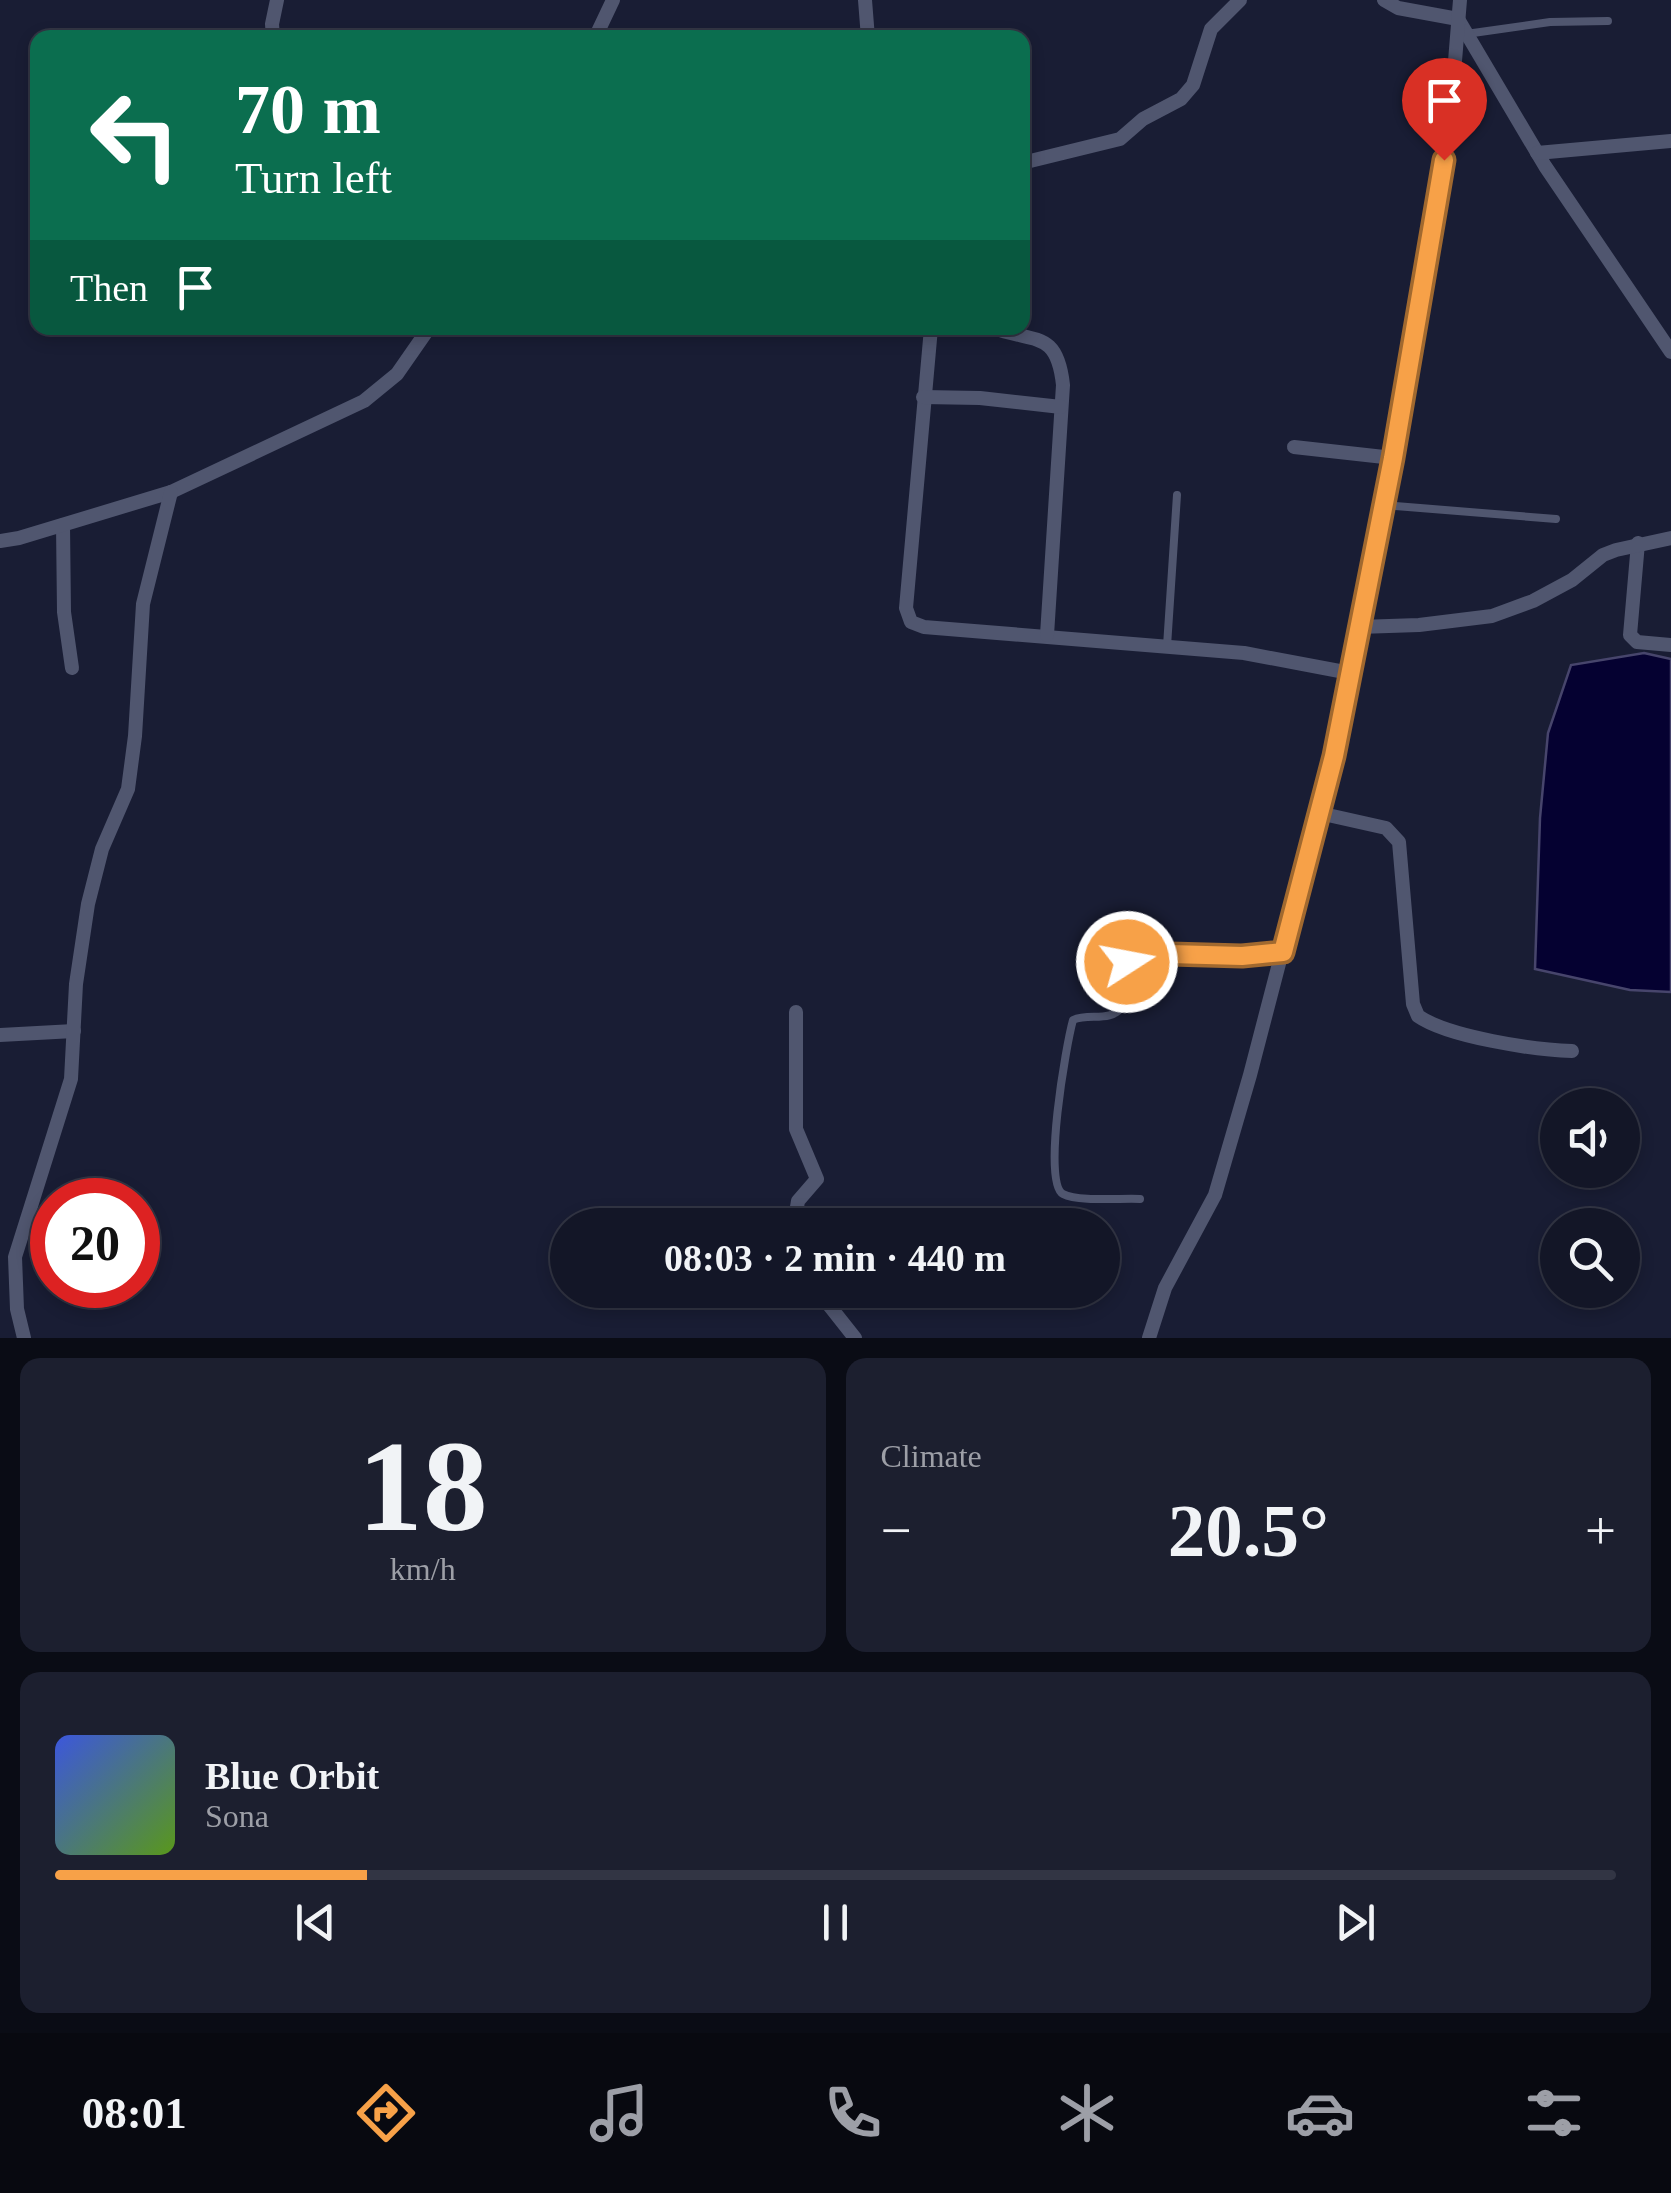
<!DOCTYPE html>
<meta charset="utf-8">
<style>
body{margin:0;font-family:"Times New Roman",serif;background:#1c1f2f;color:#f1f3f6;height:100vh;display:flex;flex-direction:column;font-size:38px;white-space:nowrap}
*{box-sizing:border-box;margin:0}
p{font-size:32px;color:#9d9fa7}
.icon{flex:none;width:55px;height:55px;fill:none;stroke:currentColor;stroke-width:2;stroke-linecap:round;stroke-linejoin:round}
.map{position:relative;height:1338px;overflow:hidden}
.details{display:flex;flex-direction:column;gap:20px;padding:20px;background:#0a0c15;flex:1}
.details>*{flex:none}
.banner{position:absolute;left:30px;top:30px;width:1000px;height:305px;border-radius:20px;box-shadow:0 5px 15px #0003,0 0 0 2px #323544;background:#0b6e4f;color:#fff;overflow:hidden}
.tools{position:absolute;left:1540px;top:1088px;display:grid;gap:20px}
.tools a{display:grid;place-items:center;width:100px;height:100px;border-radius:50%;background:#131627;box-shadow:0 5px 15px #0003,0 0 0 2px #323544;font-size:50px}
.speed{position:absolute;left:30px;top:1178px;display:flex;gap:20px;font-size:50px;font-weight:700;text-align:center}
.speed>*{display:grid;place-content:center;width:130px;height:130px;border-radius:50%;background:#131627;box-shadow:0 5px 15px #0003,0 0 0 2px #323544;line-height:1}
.speed .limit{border:15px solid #d22;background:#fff;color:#111}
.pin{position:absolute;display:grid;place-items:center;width:85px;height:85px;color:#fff;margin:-102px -42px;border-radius:50% 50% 50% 0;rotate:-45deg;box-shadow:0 0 10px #0007}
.pin .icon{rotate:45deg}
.me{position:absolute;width:110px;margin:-55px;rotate:79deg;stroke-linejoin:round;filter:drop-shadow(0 0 8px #0008)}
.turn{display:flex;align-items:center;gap:35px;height:210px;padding:0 40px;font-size:45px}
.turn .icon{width:130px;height:130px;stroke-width:2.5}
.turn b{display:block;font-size:70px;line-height:85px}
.then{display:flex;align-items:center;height:95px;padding:0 40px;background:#0003;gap:20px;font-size:38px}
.big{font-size:75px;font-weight:600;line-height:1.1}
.details .card{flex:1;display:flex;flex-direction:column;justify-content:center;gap:15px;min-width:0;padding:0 35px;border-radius:20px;background:#1c1f2f}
.details .dial{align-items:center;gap:0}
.dial b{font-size:130px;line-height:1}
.song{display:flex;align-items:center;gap:30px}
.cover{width:120px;height:120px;border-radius:15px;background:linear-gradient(135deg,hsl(230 70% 55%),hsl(90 70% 35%))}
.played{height:10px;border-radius:5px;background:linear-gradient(90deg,#f7a148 20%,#323544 20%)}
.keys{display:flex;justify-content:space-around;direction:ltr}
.heat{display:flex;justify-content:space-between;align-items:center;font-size:55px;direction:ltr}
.details .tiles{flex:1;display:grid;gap:20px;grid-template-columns:1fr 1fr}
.card:last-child{grid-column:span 2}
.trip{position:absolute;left:550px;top:1208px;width:570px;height:100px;border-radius:50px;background:#131627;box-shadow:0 5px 15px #0003,0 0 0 2px #323544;font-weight:600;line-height:100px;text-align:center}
.tab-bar{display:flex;height:160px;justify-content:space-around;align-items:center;background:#080910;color:#9d9fa7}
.tab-bar .icon{width:70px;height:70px}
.tab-bar .current{color:#f7a148}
.tab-bar b{font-size:45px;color:#f1f3f6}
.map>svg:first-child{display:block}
.water{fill:#050131;stroke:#47456c;stroke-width:2.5}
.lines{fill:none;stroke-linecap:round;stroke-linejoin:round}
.service{stroke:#50566f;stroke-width:8}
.minor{stroke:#50566f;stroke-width:14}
.route-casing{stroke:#a1692f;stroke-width:25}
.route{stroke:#f7a148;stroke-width:18}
</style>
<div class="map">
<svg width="1671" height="1338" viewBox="0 0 1671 1338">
<rect width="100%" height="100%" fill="#191d34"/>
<path class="water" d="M1644,653L1671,659V992L1630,990L1535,969L1540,818L1548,733L1571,665Z"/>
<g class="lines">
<g class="service">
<path d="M1466,34L1550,22L1608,21"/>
<path d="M1383,505L1556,519"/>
<path d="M1167,646L1177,495"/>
<path d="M1140,1199C1121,1198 1078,1202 1063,1194C1042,1183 1066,1045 1073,1020C1090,1012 1109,1024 1123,1006L1127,962L1131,953L1242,955L1283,952"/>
</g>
<g class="minor">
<path d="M865,0L868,38"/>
<path d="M1384,0L1398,8L1458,19L1545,166L1671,352"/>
<path d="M273,38L272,24L277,0"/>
<path d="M595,38L613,0"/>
<path d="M1537,153L1671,141"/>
<path d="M1022,163L1120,139L1143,119L1181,99L1193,85L1211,29L1240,0"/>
<path d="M931,328L906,608L911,622L924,627L1244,653L1350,673"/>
<path d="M993,328C1035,343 1057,330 1063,385L1047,635"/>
<path d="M923,397L980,398L1061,407"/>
<path d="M1294,447L1393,458"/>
<path d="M63,525L64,612L72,668"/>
<path d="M0,541L19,538L171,492L364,401L397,374L429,328"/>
<path d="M1638,543L1630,635L1637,642L1671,645"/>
<path d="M1359,627L1419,625L1492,616L1533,601L1572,580L1603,555L1616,550L1671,538"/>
<path d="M1319,813L1386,828L1399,842L1413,1004L1418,1016C1448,1037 1535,1050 1572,1051"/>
<path d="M0,1035L74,1031"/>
<path d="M794,1225L798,1201L817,1179L796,1129V1012"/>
<path d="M817,1290L855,1338"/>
<path d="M24,1338L17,1309L15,1257L71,1079L76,984L88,904L102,849L128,789L135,736L143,604L171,492"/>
<path d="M1149,1338L1165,1288L1215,1195L1250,1075L1333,756L1393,458L1450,122L1460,0"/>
</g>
</g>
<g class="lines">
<defs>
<path id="route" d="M1127,962L1134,953L1242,956L1283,952L1334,756L1393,458L1444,160"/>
</defs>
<use href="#route" class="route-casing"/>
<use href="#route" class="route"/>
</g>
</svg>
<div class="tools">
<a><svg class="icon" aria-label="sound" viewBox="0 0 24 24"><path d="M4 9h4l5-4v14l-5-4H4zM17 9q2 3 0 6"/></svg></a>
<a><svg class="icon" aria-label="search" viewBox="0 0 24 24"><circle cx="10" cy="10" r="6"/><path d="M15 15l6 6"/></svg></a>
</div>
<div class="speed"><div class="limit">20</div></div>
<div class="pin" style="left:1444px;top:160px;background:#d93025"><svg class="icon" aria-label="arrive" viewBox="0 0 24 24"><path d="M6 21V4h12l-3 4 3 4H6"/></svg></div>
<svg class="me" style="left:1127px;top:962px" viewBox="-20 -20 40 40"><circle r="17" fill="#f7a148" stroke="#fff" stroke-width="3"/><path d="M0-11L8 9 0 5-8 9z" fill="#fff"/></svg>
<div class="trip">08:03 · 2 min · 440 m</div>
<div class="banner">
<div class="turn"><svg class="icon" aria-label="left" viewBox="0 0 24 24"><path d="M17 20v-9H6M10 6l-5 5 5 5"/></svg><div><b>70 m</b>Turn left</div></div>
<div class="then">Then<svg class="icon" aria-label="arrive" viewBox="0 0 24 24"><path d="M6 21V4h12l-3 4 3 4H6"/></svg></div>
</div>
</div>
<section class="details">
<div class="tiles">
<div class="card dial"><b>18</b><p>km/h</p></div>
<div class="card"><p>Climate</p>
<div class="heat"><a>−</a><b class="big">20.5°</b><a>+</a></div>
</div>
<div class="card">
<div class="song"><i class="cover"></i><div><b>Blue Orbit</b><p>Sona</p></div></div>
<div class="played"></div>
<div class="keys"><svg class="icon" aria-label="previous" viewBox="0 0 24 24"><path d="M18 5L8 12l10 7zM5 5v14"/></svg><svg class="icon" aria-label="pause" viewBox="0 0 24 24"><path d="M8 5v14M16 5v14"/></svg><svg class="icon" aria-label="next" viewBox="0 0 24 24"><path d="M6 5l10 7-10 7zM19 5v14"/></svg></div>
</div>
</div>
</section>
<nav class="tab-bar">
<b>08:01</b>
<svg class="icon current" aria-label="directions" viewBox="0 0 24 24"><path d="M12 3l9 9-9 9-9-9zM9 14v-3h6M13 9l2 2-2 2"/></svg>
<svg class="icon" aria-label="music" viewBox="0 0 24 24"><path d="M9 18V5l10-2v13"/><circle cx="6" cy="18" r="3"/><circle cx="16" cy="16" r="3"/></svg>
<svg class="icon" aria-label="phone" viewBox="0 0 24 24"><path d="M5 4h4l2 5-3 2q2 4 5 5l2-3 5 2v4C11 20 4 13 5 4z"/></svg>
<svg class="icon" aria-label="climate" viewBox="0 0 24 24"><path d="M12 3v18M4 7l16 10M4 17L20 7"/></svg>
<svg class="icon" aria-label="car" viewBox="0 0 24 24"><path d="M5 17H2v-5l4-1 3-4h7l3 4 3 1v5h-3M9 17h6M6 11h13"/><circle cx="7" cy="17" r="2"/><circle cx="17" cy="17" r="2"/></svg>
<svg class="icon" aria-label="filters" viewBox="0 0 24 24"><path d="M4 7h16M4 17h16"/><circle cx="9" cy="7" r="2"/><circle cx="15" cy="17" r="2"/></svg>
</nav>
